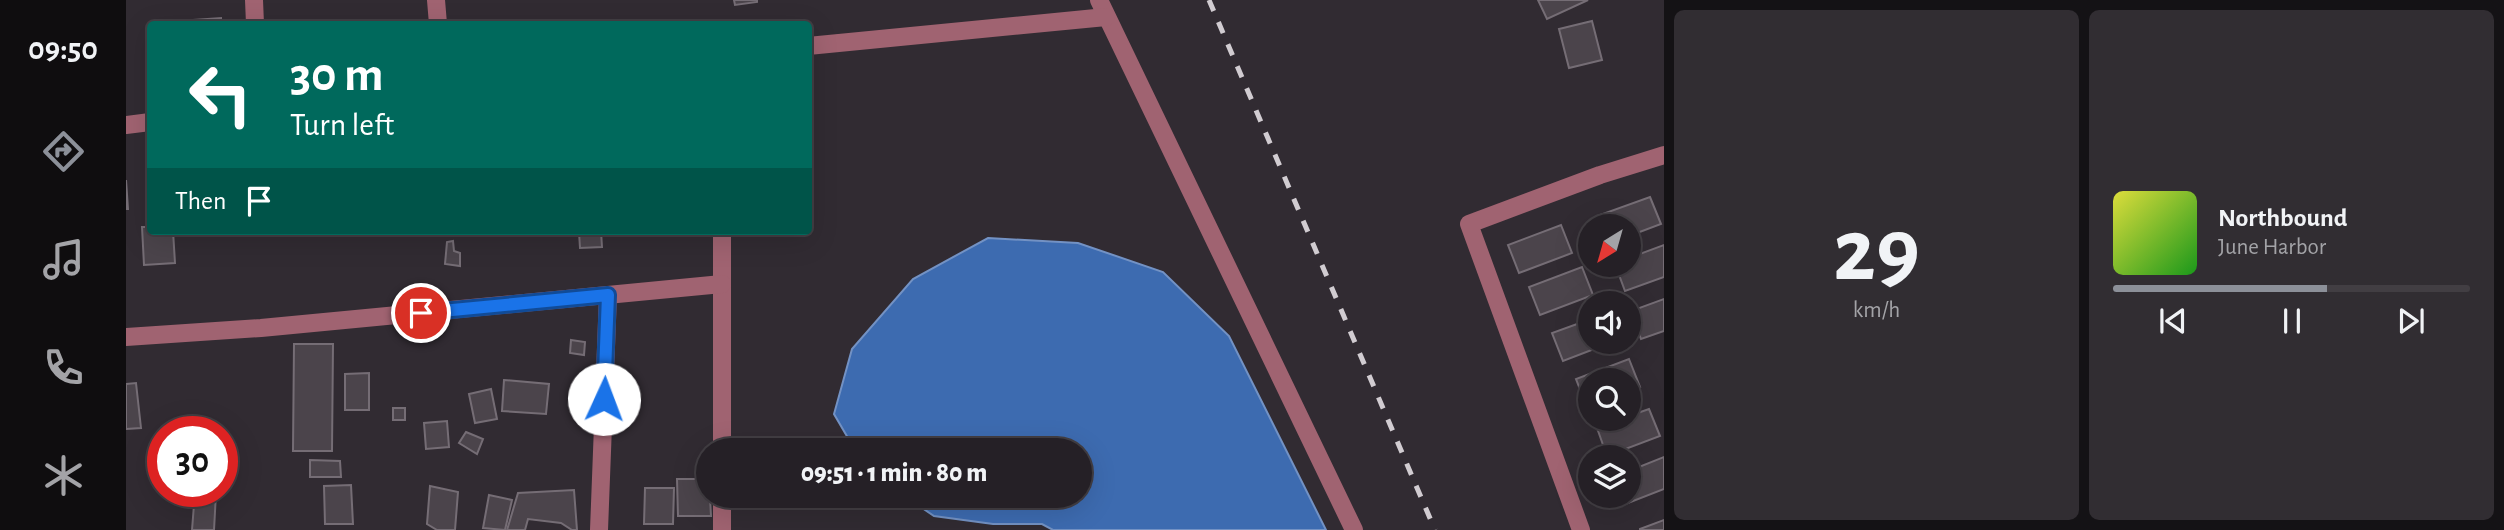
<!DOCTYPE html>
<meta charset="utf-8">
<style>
body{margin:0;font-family:"Alegreya Sans",sans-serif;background:#312d32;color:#f1f3f6;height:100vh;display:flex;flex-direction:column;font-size:26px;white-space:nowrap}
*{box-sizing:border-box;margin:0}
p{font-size:23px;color:#a3a3a7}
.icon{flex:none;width:38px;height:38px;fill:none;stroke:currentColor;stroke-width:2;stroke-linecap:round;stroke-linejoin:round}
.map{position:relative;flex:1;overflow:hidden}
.panel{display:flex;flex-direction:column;gap:10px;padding:10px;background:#141215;width:840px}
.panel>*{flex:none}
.top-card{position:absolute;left:21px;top:21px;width:665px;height:214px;border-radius:7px;box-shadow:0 7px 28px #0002,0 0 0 2px #423e43;background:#00695c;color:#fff;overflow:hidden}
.needle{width:46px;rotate:217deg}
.buttons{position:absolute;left:1452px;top:214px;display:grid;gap:14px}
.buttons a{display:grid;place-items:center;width:63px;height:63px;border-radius:50%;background:#252026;box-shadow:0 7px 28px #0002,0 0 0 2px #423e43;font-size:35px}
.speed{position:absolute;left:21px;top:416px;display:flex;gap:14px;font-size:35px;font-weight:700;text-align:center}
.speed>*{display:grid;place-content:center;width:91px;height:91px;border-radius:50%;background:#252026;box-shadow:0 7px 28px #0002,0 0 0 2px #423e43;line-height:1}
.speed .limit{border:10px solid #d22;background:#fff;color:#111}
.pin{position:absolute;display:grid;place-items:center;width:60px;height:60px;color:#fff;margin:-30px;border:4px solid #fff;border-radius:50%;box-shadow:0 2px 7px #0007}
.me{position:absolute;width:77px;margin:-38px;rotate:2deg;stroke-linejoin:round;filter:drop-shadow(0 0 5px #0008)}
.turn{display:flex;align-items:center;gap:24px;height:147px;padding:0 28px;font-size:32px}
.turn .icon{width:91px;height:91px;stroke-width:2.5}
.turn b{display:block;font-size:49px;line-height:60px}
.then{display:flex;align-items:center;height:66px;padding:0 28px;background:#0003;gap:14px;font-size:26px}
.panel .widget{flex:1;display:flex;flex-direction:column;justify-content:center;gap:10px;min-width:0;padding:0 24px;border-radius:10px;background:#312d32}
.panel .dial{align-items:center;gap:0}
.dial b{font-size:91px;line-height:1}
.song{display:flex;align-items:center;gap:21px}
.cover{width:84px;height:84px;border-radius:10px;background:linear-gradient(135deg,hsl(60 70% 55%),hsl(120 70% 35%))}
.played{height:7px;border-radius:4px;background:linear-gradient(90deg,#8c9099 60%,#423e43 60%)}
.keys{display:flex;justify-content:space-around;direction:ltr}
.panel .tiles{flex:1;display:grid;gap:10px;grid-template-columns:repeat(2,1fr)}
.trip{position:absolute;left:570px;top:438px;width:396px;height:70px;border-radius:35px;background:#252026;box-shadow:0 7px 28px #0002,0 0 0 2px #423e43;font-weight:800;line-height:70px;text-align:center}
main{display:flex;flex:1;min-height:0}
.menu{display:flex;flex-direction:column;width:126px;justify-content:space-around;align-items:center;background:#0f0d0f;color:#a3a3a7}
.menu .icon{width:49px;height:49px}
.menu .current{color:#8c9099}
.menu b{font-size:32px;color:#f1f3f6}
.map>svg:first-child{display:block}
.water{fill:#3d6bb0;stroke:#7392c4;stroke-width:2}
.building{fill:#4b444b;stroke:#756d75;stroke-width:2}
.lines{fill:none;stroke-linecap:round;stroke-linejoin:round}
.minor{stroke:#a06371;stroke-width:18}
.rail{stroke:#d1ccd1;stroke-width:5;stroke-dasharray:12 12;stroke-linecap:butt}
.route-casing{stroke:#114b97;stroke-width:18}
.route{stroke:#1a73e8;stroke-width:12}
</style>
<main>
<nav class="menu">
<b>09:50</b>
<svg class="icon current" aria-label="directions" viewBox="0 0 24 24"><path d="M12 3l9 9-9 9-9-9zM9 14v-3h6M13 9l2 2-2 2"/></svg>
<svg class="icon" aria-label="music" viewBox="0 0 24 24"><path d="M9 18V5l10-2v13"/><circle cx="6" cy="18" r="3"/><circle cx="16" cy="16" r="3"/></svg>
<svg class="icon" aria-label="phone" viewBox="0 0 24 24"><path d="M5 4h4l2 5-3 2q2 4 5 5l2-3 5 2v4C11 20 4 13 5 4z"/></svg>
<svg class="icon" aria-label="climate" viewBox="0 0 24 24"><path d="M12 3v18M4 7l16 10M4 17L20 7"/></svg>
</nav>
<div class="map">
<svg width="1538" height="530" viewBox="0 0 1538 530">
<rect width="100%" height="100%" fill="#312b32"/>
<path class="water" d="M862,238L952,243L1037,272L1103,336L1200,530H927L916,524H867L808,516L777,495H954V450H729L708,414L726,349L787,279Z"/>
<g class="building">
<path d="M608,0H631V2L609,5Z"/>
<path d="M1412,0H1462L1421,19Z"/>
<path d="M95,18V24H53V21Z"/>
<path d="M1466,21L1476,60L1443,68L1433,29Z"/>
<path d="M0,180L2,209H0Z"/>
<path d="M1524,197L1535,224L1503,236V226H1475L1471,216Z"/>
<path d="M1435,225L1446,253L1393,273L1382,245Z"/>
<path d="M16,227H24V231H47L49,263L18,265Z"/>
<path d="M444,231H475L476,247L454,248L453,232Z"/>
<path d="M327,241L328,251L334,253V266L319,264L321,242Z"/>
<path d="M1538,245V277L1499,291L1489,264H1503V258Z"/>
<path d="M1456,267L1467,295L1414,315L1403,287Z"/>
<path d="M1538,299V331L1515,339L1505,311Z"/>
<path d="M1465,319V341H1489L1437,361L1426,333Z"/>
<path d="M445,340L459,342L458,355L444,353Z"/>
<path d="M168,344H207L206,451H167Z"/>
<path d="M1503,359L1514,387L1503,391V380H1465V406L1461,407L1450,379Z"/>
<path d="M243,373V410H219V374Z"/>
<path d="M378,380L423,384L420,414L376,411Z"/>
<path d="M10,383L15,428L0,429V384Z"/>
<path d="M365,389L371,419L349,423L343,394Z"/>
<rect x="267" y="408" width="12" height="12"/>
<path d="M1523,409L1534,436L1481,456L1471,428L1503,418V416Z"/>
<path d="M321,421L323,447L300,449L298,423Z"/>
<path d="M340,432L357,439L351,454L333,443Z"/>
<path d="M96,456H105L104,483H96Z"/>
<path d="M1538,457V489L1497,505L1493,495H1503V471Z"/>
<path d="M184,460L214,461L215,477H184Z"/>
<path d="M551,479H583L585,516H552Z"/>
<path d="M225,485L227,524H199L198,486Z"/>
<path d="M304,486L332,492L329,530H311L301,524Z"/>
<path d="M519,488H548L547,524H518Z"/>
<path d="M448,490L451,530H446L435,523L402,519L399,530H381L392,493Z"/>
<path d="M69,492L90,493L88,530H66Z"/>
<path d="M363,495L386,500L379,530L357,528Z"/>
<path d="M1538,520V530H1514V529Z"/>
</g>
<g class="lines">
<g class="minor">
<path d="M128,0L129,24"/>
<path d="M310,0L312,24"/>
<path d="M973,0L1228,530"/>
<path d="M682,46L980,17"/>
<path d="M0,125L24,122"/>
<path d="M596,231V450"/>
<path d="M0,337L135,328L596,284"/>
<path d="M596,495V530"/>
<path d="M473,530L482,295"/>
<path d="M1455,530L1343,224L1474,175L1538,155"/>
</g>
<path class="rail" d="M1083,0L1309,530"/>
</g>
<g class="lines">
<defs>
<path id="route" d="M295,313L482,295L478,399"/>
</defs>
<use href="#route" class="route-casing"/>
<use href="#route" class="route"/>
</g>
</svg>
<div class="buttons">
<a><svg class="needle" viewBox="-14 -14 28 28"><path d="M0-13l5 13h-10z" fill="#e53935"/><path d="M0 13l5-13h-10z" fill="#a3a3a7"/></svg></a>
<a><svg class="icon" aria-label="sound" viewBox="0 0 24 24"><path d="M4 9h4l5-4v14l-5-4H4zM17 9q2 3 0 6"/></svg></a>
<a><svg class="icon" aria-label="search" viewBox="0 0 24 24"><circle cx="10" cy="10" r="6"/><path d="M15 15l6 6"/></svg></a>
<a><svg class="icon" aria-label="layers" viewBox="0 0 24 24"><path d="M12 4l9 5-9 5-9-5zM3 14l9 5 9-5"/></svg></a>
</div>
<div class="speed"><div class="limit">30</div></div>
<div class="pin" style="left:295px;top:313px;background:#d93025"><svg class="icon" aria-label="arrive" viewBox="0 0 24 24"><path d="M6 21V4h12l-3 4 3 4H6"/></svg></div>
<svg class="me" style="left:478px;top:399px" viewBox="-20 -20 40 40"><circle r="19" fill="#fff"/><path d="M0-13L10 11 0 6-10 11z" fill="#1a73e8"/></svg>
<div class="trip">09:51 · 1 min · 80 m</div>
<div class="top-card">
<div class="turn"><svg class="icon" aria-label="left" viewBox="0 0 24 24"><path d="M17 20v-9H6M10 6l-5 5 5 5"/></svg><div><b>30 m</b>Turn left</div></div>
<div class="then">Then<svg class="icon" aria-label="arrive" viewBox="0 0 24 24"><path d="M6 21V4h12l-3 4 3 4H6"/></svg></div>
</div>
</div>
<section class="panel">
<div class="tiles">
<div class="widget dial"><b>29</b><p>km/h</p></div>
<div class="widget">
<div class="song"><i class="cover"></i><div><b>Northbound</b><p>June Harbor</p></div></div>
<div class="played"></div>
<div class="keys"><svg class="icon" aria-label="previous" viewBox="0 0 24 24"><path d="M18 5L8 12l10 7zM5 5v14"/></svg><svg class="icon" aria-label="pause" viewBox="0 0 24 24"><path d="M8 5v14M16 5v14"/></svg><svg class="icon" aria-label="next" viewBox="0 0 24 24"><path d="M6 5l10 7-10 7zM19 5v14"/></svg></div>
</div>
</div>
</section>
</main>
